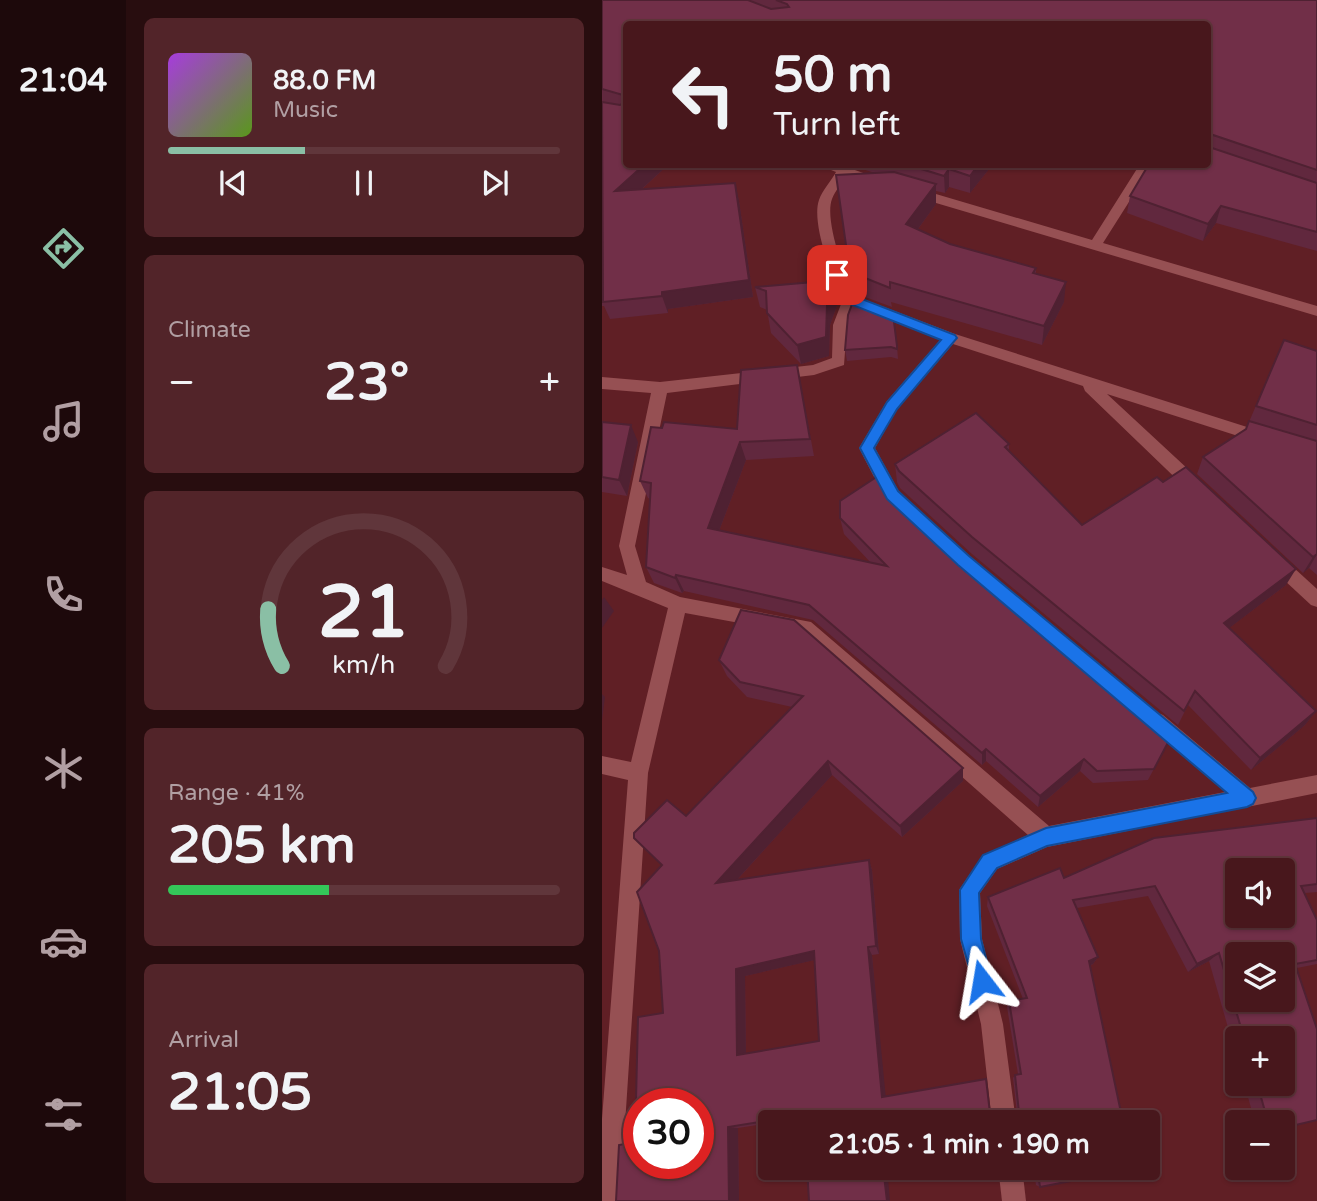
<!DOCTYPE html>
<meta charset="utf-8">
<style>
body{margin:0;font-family:"Varela Round",sans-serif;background:#522429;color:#f1f3f6;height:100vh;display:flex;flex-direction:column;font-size:26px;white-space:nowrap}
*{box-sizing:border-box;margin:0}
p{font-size:23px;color:#b19fa3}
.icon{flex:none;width:38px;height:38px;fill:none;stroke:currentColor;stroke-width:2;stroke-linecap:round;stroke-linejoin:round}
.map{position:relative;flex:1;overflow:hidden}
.drawer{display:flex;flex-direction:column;gap:18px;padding:18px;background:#280d0f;width:476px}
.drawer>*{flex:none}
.guide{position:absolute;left:21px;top:21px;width:588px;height:147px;border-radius:7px;box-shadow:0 2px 5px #0004,0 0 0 2px #60363b;background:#48171c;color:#f1f3f6;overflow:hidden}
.tools{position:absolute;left:623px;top:858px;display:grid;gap:14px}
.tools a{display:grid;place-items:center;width:70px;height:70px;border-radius:7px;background:#48171c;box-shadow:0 2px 5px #0004,0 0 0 2px #60363b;font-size:35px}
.speed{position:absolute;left:21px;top:1088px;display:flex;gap:14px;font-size:35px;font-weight:700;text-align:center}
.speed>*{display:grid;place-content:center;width:91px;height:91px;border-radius:50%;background:#48171c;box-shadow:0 2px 5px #0004,0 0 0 2px #60363b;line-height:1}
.speed .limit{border:10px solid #d22;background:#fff;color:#111}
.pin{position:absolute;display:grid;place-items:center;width:60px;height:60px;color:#fff;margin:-30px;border-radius:14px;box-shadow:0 4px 10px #0006}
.me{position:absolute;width:77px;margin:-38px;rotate:346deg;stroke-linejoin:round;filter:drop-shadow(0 0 5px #0008)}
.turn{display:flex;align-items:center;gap:24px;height:147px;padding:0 35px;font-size:32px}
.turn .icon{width:91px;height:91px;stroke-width:2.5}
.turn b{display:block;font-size:49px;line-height:60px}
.big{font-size:52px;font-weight:700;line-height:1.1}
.drawer .widget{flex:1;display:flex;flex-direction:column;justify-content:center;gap:10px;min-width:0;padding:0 24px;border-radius:10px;background:#522429}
.drawer .dial{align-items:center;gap:0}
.dial svg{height:182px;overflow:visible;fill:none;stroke:#60363b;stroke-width:7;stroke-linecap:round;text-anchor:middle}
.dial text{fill:#f1f3f6;stroke:none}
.song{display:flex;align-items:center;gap:21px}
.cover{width:84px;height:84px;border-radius:10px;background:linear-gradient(135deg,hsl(280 70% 55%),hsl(90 70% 35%))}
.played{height:7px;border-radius:4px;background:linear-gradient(90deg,#8abfa5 35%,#60363b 35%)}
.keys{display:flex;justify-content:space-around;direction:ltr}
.heat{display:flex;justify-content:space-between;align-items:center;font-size:38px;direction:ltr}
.charge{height:10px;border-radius:5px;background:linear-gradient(90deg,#34c759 41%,#60363b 0)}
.trip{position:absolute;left:156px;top:1110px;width:402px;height:70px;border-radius:7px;background:#48171c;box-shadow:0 2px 5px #0004,0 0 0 2px #60363b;font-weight:700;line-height:70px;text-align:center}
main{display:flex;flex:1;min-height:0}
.dock{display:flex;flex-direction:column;width:126px;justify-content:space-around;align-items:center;background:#1d090b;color:#b19fa3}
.dock .icon{width:49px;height:49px}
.dock .selected{color:#8abfa5}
.dock b{font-size:32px;color:#f1f3f6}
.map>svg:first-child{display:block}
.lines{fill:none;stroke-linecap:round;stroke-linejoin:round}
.minor{fill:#965053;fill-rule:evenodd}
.wall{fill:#61283e;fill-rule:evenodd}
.shaded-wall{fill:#4f2132}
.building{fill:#712f48;stroke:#4f2132;stroke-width:2;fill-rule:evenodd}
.route{fill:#1a73e8;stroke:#114b97;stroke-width:2}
</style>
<main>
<nav class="dock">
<b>21:04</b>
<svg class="icon selected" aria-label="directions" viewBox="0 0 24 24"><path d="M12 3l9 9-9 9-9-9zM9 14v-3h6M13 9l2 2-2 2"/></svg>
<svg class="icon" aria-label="music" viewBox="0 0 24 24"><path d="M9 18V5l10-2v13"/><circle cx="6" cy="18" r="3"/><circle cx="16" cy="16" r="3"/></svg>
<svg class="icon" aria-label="phone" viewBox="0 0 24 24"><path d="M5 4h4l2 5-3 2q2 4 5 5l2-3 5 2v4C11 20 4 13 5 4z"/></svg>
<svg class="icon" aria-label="climate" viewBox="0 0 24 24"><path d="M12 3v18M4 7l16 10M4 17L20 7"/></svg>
<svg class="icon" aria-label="car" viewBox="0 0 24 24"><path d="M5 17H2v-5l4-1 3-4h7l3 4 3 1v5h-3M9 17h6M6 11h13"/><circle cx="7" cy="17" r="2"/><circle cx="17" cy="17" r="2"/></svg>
<svg class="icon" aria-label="filters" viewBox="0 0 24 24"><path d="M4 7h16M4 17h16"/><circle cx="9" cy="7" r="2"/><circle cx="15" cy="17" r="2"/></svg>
</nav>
<section class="drawer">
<div class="widget">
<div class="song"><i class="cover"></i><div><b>88.0 FM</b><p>Music</p></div></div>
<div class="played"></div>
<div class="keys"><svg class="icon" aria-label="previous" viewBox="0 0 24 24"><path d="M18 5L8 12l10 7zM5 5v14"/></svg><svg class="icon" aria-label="pause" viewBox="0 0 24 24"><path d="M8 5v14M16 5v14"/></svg><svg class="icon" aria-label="next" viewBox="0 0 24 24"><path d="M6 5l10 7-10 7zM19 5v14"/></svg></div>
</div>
<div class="widget"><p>Climate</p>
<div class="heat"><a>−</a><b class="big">23°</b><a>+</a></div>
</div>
<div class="widget dial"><svg viewBox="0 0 100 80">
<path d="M14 69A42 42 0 1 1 86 69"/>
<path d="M14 69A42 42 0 0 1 8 44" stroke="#8abfa5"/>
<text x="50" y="56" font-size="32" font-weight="700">21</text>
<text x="50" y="72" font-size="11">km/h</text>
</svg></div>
<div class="widget"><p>Range · 41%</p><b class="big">205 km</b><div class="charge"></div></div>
<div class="widget"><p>Arrival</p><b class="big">21:05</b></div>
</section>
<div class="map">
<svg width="715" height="1201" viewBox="0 0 715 1201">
<rect width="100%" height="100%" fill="#601f25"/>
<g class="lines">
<g class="minor">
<path d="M214,164H236L281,180L275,184L245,175C240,183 233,191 230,199C222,220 243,277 253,296L353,334L667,434L669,438L661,444L505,394L601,483L603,488L601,493H589L483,391L481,386L351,344L295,409L273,448L296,490L314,510L312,515L306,517L284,500L257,448L285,401L338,340L252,306L245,325L242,365L212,375L65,393L33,546L44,582L78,597L209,622L447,826L623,792L547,727L545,721L547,715L554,712L561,715L648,788L715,775V793L445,847L395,869L378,893L380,939L401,1024L414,1122H390L379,1024L358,939L357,890L381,855L426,835L198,634L83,613L46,773L18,1201H0V1119L26,780L0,774V756L29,762L66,608L0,581V567L25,575L17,546L49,393L0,389V377L58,382L211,365L230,358L231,325L241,299C230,279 209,222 217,200C220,191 229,181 234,172Z"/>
<path d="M538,164H551L501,243L715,306V316L307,195L306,192L312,188L317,189L490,240Z"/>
<path d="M674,555L680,557L715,589V607L709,605L668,567L665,562L668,557Z"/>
<path d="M396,1167H420L424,1201H400Z"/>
</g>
</g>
<g class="wall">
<path d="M0,0H715V251L614,223L601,241L525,213L528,196L606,164V24H24V164H67L40,189L133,183L137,201L151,297L66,309V313L8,319L2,306H0Z"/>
<path d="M244,164H391L368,193L347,187L343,193L334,191V204L316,229L348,244L434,268V274L462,302L440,345L289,302L290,307L255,294L248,279L234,175L273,173Z"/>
<path d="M235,280L237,300L228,325L227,356L199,364L169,333L165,310L158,307L153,287Z"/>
<path d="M682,340L715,351V575L707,568L701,573L595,474L601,457L644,429Z"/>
<path d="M295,346L296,359L289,357L245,361L243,350Z"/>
<path d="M195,365L212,456L144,460L117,531L269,563L242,534L238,518L280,485L354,552L571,733L546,780L491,783L478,771L436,807L384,761L380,765L211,620L82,591L80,593L52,583L44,567L48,499L46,498L38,481L60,428L135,429Z"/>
<path d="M0,422L36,442L25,496L0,492Z"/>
<path d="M407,444V451L480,525L684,585L627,628L714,711L703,725L649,770L586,705L576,725L370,554L298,488L295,482L293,464Z"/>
<path d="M139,610L361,768V781L300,837L230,775L135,880L267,860L270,870L277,954L270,955L283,1097L201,1118L176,1122H168V1123L136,1128L137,1201H14L33,1142L61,1013L60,865L84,816L190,707L145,697L125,676L117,660ZM212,960L217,1041L144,1054L143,976Z"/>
<path d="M715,818V892L703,893L715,920V964L695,968L681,1122H653L642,1083H681V1038H635V1059L607,961L586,972L546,896L475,908L496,957L491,964L488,966L521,1122H416L411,1078L413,1075L416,1074L405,1007L407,1001L421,999L385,906L386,897Z"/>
<path d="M431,1167H531L438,1187L434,1185Z"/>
</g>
<g class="shaded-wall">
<path d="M43,164H67L19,208L13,191Z"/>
<path d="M377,164H391L368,193V176Z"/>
<path d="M347,169V187L343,193L342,176Z"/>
<path d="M133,183L137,201L151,297L66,309V313L60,296V292Z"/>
<path d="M334,184V204L305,244L304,224Z"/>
<path d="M619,206L614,223L601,241L606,224Z"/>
<path d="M235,280L237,300L228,325L227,356L199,364L195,345L225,305Z"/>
<path d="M464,282L462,302L440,345L442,326Z"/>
<path d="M29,425L36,442L25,496L17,480Z"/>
<path d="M138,442L144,460L112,544L106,528Z"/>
<path d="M715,554L707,568L701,573L711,557Z"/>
<path d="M694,569L684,585L614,638L622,623Z"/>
<path d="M74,575L82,591L80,593L73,578Z"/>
<path d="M2,597L12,611L0,628V600Z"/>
<path d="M0,694L3,697L0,721Z"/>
<path d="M714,711L703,725L649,770L658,758Z"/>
<path d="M384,749V761L380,765V753Z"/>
<path d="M482,759L478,771L436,807L438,796Z"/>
<path d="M226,761L230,775L123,893L114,883Z"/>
<path d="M361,768V781L300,837L298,826Z"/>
<path d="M267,860L270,870L277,954L274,946Z"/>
<path d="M266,947L270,955L284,1099L280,1097Z"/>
<path d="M212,951L217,959L143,976L144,1059L135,1055L134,969Z"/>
<path d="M617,953L607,961L586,972L595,964Z"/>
<path d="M496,957L491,964L482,968L487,961Z"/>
<path d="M126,1127L136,1128L137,1201H127Z"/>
<path d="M281,1167H285L288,1201H285Z"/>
</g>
<g class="building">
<path d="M0,0H146L169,9L187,7L185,4L174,0H715V170L611,135L608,138L610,148L715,183V232L619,206L606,224L528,196L547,164H606V24H24V164H43L13,191L133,183L147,280L60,292V296L1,302L0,102L18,105L21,103V95L0,89Z"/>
<path d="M303,164H377L368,176L347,169L342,176Z"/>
<path d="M292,172L334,184L304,224L348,244L434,268L431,273L464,282L442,326L288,282V288L253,274L246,259L234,175Z"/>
<path d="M235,280L225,305L224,337L195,345L165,313L164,291L153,287Z"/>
<path d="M252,299L291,314L295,346V349L289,347L243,350L246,315Z"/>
<path d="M682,340L715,351V425L654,406Z"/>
<path d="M195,365L208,439L138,442L106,528L285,566L238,518V501L276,476L280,485L354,552L571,733L552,769L495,771L482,759L438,796L384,749L380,753L207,605L74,575L73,578L44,567L49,483L38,481L49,427L60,428L62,422L135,429L139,370Z"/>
<path d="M374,413L407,444L403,447L480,525L555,477L561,482L584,467L694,569L622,623L714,711L658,758L593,691L582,711L370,537L297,471L293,464Z"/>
<path d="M647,421L715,441V554L711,557L601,457L644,429Z"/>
<path d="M0,422L29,425L17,480L0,477Z"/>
<path d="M139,610L192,620L361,768L298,826L226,761L114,883L267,860L274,946L266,947L280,1097L384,1079L389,1122H201V1115L126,1127L127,1201H14L17,1145L33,1142L36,1017L61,1013L57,951L35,892L60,865L32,838V833L65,800L84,816L201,696L138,682L117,660ZM212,951L217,1041L135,1055L134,969ZM37,1104H96V1164H37Z"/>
<path d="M715,818V884L699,886L715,920V960L693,964L715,1029V1120L681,1128V1122H666L655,1083H681V1038H642L617,953L595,964L553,886L471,900L496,957L487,961L521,1122H418L413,1075L419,1074L407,1001L425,998L386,897L458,868L462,878L552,838ZM635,870H681V915H635ZM635,954H681V999H635Z"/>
<path d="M205,1167H281L285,1201H207Z"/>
<path d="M435,1167H531V1169L438,1187Z"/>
</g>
<path class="route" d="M235,271L239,272L252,296L353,335L355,338L295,409L272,448L296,491L367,556L651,792L654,798L651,804L645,807L445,846L395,868L377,893L379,939L390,981L387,988L380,991L373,988L359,939L358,890L381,855L444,828L625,793L356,565L285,499L258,448L285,402L339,340L243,302L229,275Z"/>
</svg>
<div class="tools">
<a><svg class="icon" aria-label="sound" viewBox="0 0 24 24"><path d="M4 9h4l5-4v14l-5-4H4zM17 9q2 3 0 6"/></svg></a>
<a><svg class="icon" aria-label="layers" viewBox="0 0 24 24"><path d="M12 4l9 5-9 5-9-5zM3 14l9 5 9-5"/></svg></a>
<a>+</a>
<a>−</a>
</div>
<div class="speed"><div class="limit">30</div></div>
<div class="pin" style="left:235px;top:275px;background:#d93025"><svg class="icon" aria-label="arrive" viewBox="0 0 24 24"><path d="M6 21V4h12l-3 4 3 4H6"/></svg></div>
<svg class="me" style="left:380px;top:981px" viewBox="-20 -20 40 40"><path d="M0-17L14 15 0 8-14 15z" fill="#1a73e8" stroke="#fff" stroke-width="4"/></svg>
<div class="trip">21:05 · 1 min · 190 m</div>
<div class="guide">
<div class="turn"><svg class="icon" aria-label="left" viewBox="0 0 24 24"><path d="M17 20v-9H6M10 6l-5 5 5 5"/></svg><div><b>50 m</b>Turn left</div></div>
</div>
</div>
</main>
